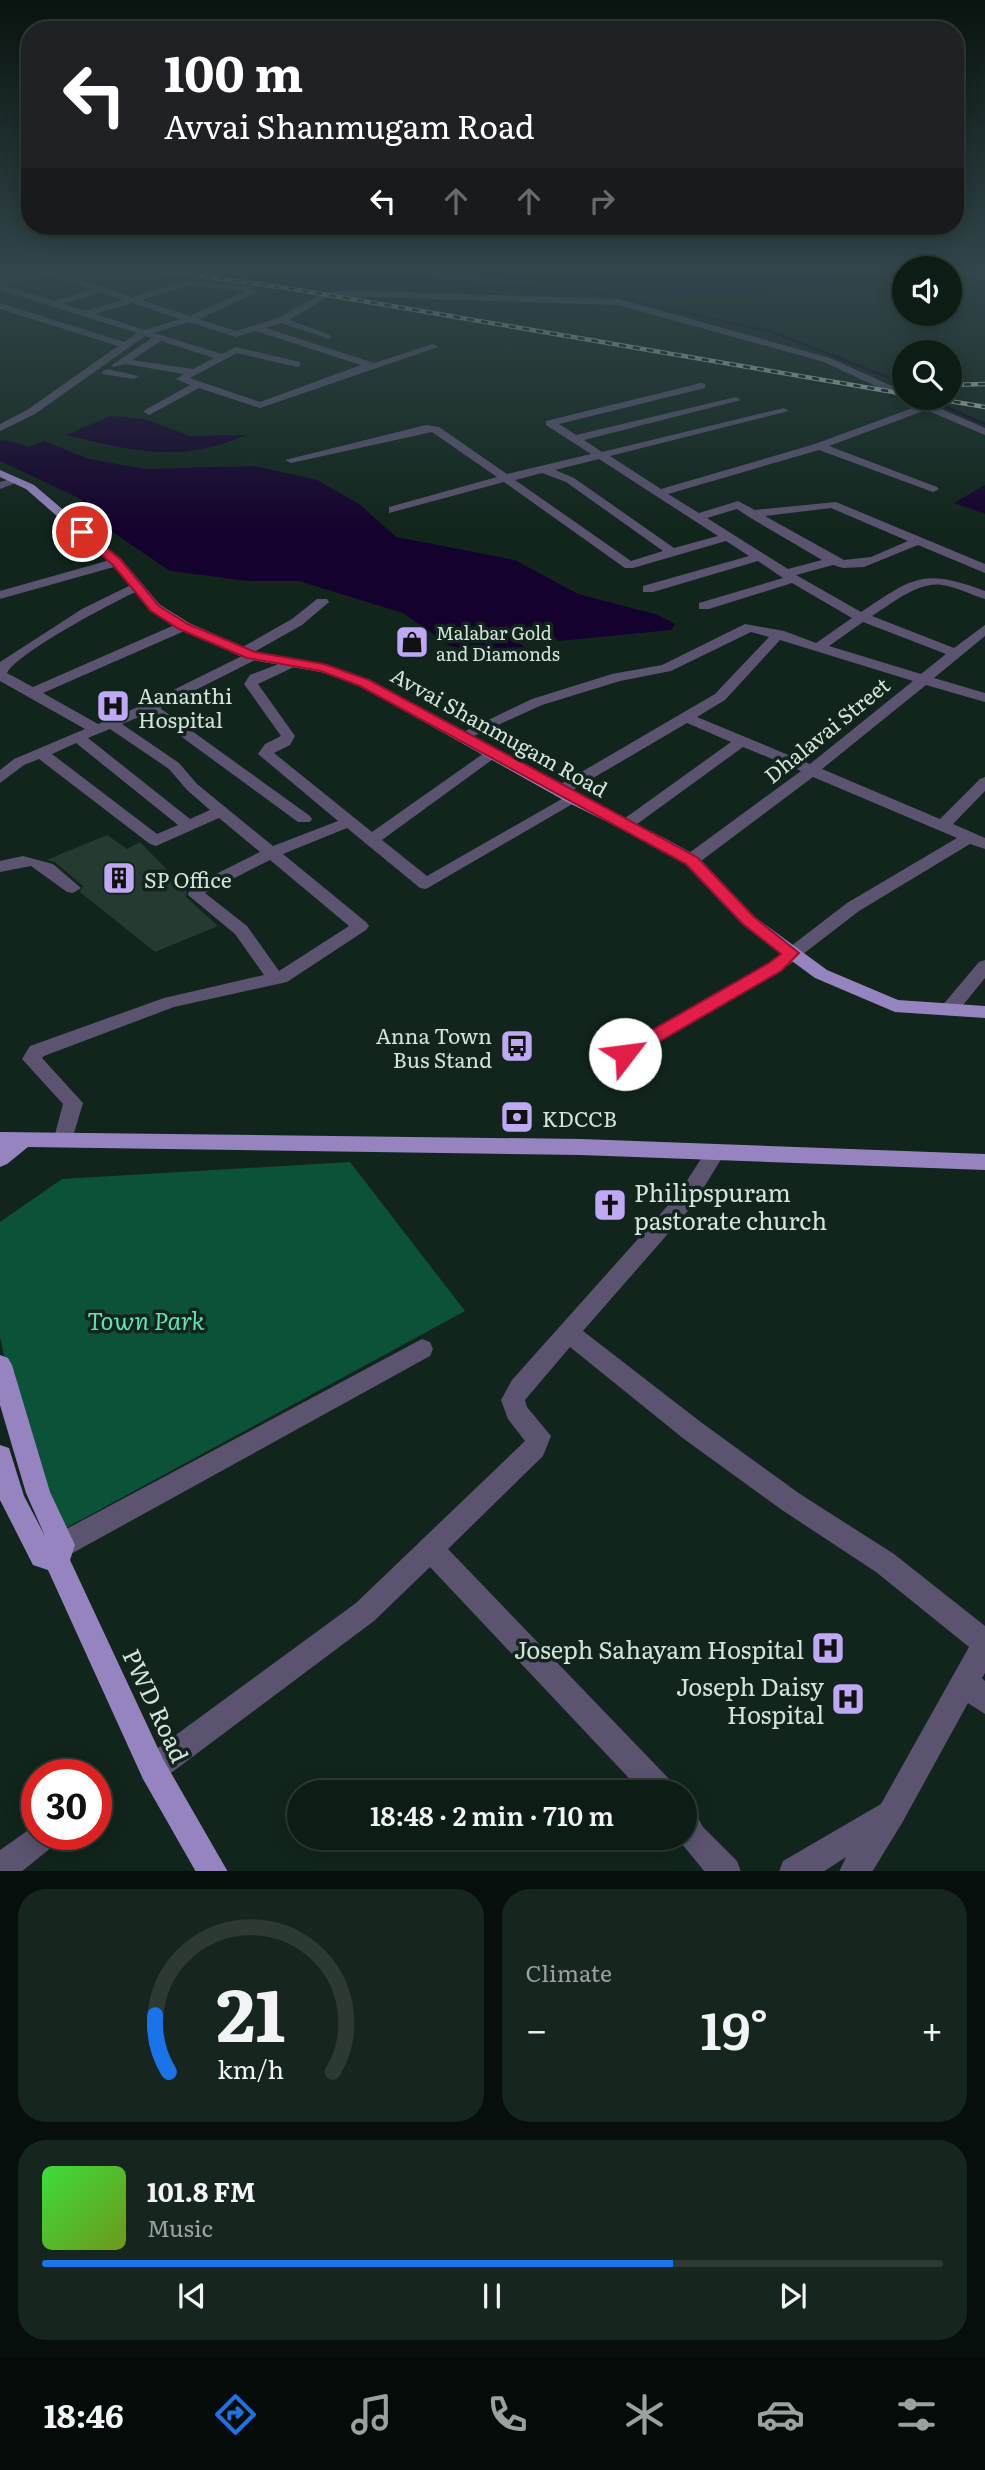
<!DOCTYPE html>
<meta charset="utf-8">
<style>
body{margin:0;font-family:Literata,serif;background:#16251e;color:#f1f3f6;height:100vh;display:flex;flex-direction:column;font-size:26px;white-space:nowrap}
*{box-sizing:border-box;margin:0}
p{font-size:23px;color:#9aa1a0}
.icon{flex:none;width:38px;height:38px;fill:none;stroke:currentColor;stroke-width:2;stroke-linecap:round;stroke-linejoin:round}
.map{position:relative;height:1871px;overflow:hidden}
.panel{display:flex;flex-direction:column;gap:18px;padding:18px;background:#070f0c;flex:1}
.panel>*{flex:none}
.banner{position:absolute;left:21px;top:21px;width:943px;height:214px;border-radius:28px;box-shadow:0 4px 18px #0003,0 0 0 2px #2d3a34;background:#202124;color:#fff;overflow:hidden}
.buttons{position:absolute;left:892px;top:256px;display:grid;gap:14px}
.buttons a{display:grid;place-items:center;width:70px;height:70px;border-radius:50%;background:#0d1c15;box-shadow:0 4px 18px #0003,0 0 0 2px #2d3a34;font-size:35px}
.speed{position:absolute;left:21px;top:1759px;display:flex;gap:14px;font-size:35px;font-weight:700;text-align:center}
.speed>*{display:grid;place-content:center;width:91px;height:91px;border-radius:50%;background:#0d1c15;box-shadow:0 4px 18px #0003,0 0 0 2px #2d3a34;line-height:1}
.speed .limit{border:10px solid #d22;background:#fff;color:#111}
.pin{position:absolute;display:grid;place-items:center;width:60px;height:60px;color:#fff;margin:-30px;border:4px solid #fff;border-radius:50%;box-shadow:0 2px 7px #0007}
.me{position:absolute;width:77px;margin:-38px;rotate:60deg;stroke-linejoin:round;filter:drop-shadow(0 0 5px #0008)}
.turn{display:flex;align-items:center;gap:24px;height:147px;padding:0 28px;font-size:32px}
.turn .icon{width:91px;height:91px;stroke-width:2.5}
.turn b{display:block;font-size:49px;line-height:60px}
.lanes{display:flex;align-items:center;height:66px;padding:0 28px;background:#0003;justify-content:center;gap:35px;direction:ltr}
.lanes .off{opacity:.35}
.big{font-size:52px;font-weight:600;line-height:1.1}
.panel .tile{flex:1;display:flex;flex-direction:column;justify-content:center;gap:10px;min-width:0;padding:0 24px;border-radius:28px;background:#16251e}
.panel .dial{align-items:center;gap:0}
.dial svg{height:182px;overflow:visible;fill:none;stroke:#2d3a34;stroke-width:7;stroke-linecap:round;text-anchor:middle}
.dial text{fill:#f1f3f6;stroke:none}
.song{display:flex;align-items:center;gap:21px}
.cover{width:84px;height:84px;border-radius:10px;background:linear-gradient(135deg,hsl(120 70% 55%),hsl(80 70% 35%))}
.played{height:7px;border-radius:4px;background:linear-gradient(90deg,#1a73e8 70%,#2d3a34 70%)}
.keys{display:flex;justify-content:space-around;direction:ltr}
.heat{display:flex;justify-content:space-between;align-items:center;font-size:38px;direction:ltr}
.panel .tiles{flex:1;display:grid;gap:18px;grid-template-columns:1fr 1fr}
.tile:last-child{grid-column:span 2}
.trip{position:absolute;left:287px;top:1780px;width:410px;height:70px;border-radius:35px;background:#0d1c15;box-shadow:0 4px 18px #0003,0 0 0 2px #2d3a34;font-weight:600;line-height:70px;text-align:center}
.dock{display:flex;height:112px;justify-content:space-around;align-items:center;background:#050b08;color:#9aa1a0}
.dock .icon{width:49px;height:49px}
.dock .active{color:#1a73e8}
.dock b{font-size:32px;color:#f1f3f6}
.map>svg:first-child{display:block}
.green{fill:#0c5239}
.water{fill:#15012d}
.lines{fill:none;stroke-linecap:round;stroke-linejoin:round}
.stream{stroke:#15012d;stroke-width:2.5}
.building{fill:#253b31}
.minor{fill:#5b5370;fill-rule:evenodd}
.major{fill:#9684c0;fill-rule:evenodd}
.rail-casing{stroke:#b8c6c0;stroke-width:4.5}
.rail{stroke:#11251c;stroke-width:2.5;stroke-dasharray:7;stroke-linecap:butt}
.route{fill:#e11d48;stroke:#92132f;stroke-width:2}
.labels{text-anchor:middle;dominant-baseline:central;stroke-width:7;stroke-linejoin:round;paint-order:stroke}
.far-poi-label{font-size:18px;fill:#d6e3dd;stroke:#11251c;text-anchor:start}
.poi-label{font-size:21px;fill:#d6e3dd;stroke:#11251c;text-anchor:start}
.street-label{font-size:21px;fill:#d6e3dd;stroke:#11251c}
.near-poi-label{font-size:24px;fill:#d6e3dd;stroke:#11251c;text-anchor:end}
.near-park-label{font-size:24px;font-style:italic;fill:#62e2ae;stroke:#11251c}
.near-street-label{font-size:24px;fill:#d6e3dd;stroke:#11251c}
</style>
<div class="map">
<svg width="985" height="1872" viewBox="0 0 985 1872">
<rect width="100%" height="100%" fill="#11251c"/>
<path class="green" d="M350,1162L465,1311L66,1528L23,1441L0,1337V1222L62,1179Z"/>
<g class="water">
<path d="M176,271H658L704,276L905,272V284L826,286L660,299L614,290L429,273L435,277L596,290L663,304L602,295L532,292L399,287L326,292Z"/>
<path d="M111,416L144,419L190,436L246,435C180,464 133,451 66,435Z"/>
<path d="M6,440L29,447L44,441L89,459L146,469L255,466L317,480L359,504L396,537L515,560L578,594L658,615L675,624L671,630L558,641L543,628L510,634L524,647L473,650L450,646L403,613L299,581H248L170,571L92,518L81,499L0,461V441Z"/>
<path d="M985,485V514L954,503Z"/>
</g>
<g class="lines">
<g class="stream">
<path d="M622,299L772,332L890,378"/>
<path d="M941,405L985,424"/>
</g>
</g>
<path class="building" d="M107,835L127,849L140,842L187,890L186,897L218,926L155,952L80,892L83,886L55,862L47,860Z"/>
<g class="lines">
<g class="minor">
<path d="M39,271H55L132,297L187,280L254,287L256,293L199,319L236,331L278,318L323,293L342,290L619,299L830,358L905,392V397H909L901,398L824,362L618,305L342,296L328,297L289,320L330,335V339L281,323L266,328L374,363L433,344L438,347L260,408L199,388L149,415L144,412L145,410L190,385L176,379L184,374L125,364L113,367L112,365L152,338L145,336L35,414L0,431V424L27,410L118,346L0,309V303L124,342L137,333L0,290V280ZM48,275L92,289L54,301L3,285ZM187,286L246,291L190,316L141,300ZM101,292L123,300L85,311L63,304ZM132,303L180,319L145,330L95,314ZM189,322L236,337L256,331L361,365L260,402L190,378L237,353L297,367L300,366V362L236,347L222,354L154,333ZM161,341L214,358L193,369L132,360Z"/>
<path d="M107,369L139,376L134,379L103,374L102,372Z"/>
<path d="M701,383L705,384V388L559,424L576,435L736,397L741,400L584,440L602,452L784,408L789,411L610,456L661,489L815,444L918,406L911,401L916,398L985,428V435L926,410L829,446L937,487L939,489L933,492L819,450L668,494L699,513L738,501L755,510L836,502L985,564V573L918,545L864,567L843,568L833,565L796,575L861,612C914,577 923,568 985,591V599C971,595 957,587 942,585C919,581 891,604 872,616L954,648L985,625V636L934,678L985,693V702L926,685L822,769L940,819L980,779L985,777V791L953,824L985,838V849L970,844L859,911L781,971L625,1061L618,1059L615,1054L618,1049L769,963L847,903L957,838L813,777L697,864H685L683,860L685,856L801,771L743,747L633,827H621L619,824L621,821L731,742L687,723L566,794H554L552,791L554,788L715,694L769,637L751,632L671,671L620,681L542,705L467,739H457L455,736L532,699L612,674L662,665L745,624L784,631L816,643L852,618L792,583L709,609H699V603L783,578L758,561L653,592H643V586L749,556L726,541L633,568H625L504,482L389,513V507L497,477L432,432L291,463L285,460L426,425L439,427L507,474L591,454L546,425V421ZM599,459L718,536L674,548L574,478L555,470ZM542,473L566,482L663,551L631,561L515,480ZM831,508L908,541L871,557L844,560L765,516ZM737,509L749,517L822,560L788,569L707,518ZM863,622L946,654L921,674L829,646ZM780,640L913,681L810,764L697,717L725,700Z"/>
<path d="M11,479L21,481L0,489V482Z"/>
<path d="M117,558L121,559V565L0,599V591Z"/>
<path d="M135,583L140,584V590C115,601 18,652 7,673L33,687L179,623H189V629L43,693L98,724L145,704L242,656L237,652L239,649L292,619L317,599H327L329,602L302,625L254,652L259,656L257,659L160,708L310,816L312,819L310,822H298L149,713L122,724L179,763L197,784L273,846L338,821L258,754L265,744L281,736L244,684L250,675L289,660L296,664L294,667L258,684L295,736L290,745L274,753L372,832L487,751H497L500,754L382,840L427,876L567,796H579L581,799L426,889L420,888L347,828L283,854L366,922L369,926L366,930L287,982L174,1007L44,1056L42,1058L83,1103L71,1143L64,1145L57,1143L54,1138L63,1104L22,1059L30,1046L164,998L264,975L235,934L188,895L190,887L260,852L219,818L156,846L150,844L39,759L24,765L0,783V770L14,759L85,729L0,681V662L82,609ZM110,729L169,769L187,790L210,810L190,819L88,738ZM76,743L178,825L157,834L52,754ZM270,860L349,926L279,971L247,926L205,893Z"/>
<path d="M23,856L53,864L81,888L73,893L67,892L31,866L0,872V861Z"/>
<path d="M985,960V978L955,1015H941L939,1011L941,1007L979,962Z"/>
<path d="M715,1145L722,1148L725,1153L693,1205L583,1331L702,1423L800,1494L894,1554L985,1626V1673L982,1678L985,1681V1714L968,1703L902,1823L872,1872H839L846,1857L823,1872H779L783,1861L881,1804L969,1647L876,1572L782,1510L684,1439L570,1347L525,1400L527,1407L551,1436L543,1456L448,1549L672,1782L676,1792H642L430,1567L374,1621L163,1779L153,1783L143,1779L139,1769L143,1759L356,1603L525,1441L508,1419L501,1400L512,1380L679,1193L708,1148Z"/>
<path d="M422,1339L430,1342L433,1349L430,1356L60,1560L51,1563L42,1560L38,1551L42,1542Z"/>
<path d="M684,1806L694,1811L703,1827L737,1861L741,1872H705L677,1838H684Z"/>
<path d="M37,1824V1834H56L52,1847L21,1872H0V1850Z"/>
</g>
<g class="major">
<path d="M0,470L34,485L121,559L160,605L189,623L255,652L324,664L370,680L579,796L666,839L697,856L755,917L827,970L898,1000L985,1006V1018L895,1012L815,978L743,925L685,864L654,845L567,802L360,686L321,672L247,659L179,629L150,611L113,565L26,489L0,477Z"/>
<path d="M0,1132L581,1139L985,1154V1170L581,1155L28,1147L7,1164L0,1167Z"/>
<path d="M0,1355L8,1358L12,1365L50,1492L75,1545L70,1560L163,1759L228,1872H196L143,1779L48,1570L33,1565L0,1500V1445L9,1448L24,1496L45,1536L26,1493L0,1405Z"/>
</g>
<defs>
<g id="rail">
<path d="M163,271L287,288L905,394"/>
<path d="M950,385L985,384"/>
<path d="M926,397L985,407"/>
</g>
</defs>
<use href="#rail" class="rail-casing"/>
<use href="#rail" class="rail"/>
</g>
<linearGradient id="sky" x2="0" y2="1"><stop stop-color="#09140f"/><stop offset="0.51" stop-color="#32464b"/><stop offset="1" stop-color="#32464b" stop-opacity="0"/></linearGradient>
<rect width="985" height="533" fill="url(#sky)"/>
<path class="route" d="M78,530H86L121,560L159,606L188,624L255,652L324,664L369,680L697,857L754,917L799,953L781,971L631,1058H619L617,1054L619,1049L769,963L781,954L743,924L686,864L360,686L321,671L247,658L179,629L151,611L113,565L78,534Z"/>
<defs>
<symbol id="shop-square" viewBox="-11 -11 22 22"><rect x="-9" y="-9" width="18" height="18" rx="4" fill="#bfa8f4" stroke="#11251c"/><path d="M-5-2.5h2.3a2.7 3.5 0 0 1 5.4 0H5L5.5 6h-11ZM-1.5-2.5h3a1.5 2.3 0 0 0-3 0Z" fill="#111"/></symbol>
<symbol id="hospital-square" viewBox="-11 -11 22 22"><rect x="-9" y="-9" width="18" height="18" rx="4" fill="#bfa8f4" stroke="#11251c"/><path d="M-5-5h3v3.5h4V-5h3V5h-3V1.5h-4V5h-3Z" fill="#111"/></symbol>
<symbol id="building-square" viewBox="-11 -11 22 22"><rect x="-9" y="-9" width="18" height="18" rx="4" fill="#bfa8f4" stroke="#11251c"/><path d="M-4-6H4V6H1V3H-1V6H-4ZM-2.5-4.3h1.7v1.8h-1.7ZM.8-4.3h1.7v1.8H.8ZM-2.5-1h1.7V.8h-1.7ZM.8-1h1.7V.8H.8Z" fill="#111"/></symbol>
<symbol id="bus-square" viewBox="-11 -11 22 22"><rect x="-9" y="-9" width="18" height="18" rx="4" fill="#bfa8f4" stroke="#11251c"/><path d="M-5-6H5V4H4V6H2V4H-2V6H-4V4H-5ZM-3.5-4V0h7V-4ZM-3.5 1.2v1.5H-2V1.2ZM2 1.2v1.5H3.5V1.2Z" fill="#111"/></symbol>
<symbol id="bank-square" viewBox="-11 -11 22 22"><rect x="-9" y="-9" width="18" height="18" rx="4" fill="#bfa8f4" stroke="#11251c"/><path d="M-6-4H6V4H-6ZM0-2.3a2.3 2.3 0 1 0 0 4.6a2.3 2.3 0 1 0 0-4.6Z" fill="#111"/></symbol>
<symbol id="church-square" viewBox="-11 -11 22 22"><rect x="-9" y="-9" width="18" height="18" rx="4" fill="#bfa8f4" stroke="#11251c"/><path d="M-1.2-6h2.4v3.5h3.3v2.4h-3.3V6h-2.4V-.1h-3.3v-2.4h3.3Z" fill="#111"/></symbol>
</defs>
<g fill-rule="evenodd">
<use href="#shop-square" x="393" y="623" width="38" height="38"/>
<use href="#hospital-square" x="94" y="687" width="38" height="38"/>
<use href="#building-square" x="100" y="859" width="38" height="38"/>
<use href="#bus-square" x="498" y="1027" width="38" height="38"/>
<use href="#bank-square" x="498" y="1098" width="38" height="38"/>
<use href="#church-square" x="591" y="1186" width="38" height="38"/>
<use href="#hospital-square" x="809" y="1629" width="38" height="38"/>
<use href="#hospital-square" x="829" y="1680" width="38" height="38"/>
</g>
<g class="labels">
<g class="far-poi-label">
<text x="436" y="632">Malabar Gold<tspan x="436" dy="21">and Diamonds</tspan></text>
</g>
<g class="poi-label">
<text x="138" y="694">Aananthi<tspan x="138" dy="24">Hospital</tspan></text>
<text x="144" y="878">SP Office</text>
<text x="492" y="1034" text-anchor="end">Anna Town<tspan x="492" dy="24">Bus Stand</tspan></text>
<text x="542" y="1117">KDCCB</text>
</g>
<g class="street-label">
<text transform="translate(826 729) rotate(-39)">Dhalavai Street</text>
<text transform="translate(500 731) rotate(29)">Avvai Shanmugam Road</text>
</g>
<g class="near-poi-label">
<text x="634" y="1191" text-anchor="start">Philipspuram<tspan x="634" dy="28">pastorate church</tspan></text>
<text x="804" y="1648">Joseph Sahayam Hospital</text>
<text x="824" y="1685">Joseph Daisy<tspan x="824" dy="28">Hospital</tspan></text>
</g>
<g class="near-park-label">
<text x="146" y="1319">Town Park</text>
</g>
<g class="near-street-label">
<text transform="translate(157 1705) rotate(65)">PWD Road</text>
</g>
</g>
</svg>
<div class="buttons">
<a><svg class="icon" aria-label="sound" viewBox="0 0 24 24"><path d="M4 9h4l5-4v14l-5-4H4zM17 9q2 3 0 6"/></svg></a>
<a><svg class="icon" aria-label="search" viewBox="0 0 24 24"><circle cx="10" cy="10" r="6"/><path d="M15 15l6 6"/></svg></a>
</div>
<div class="speed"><div class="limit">30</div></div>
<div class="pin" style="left:82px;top:532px;background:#d93025"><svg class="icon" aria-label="arrive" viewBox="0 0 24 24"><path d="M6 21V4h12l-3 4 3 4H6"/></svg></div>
<svg class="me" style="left:625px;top:1054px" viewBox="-20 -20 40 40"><circle r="19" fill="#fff"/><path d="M0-13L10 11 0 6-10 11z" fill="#e11d48"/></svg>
<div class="trip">18:48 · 2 min · 710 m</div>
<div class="banner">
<div class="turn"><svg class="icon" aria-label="left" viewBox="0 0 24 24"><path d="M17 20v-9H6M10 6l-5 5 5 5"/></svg><div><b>100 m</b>Avvai Shanmugam Road</div></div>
<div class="lanes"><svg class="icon" aria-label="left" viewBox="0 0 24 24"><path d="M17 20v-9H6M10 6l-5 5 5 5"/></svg><svg class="icon off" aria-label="ahead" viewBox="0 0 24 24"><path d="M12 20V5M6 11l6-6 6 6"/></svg><svg class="icon off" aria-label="ahead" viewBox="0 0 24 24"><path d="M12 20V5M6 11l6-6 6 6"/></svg><svg class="icon off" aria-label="right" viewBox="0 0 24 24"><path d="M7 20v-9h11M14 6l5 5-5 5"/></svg></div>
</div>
</div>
<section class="panel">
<div class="tiles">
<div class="tile dial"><svg viewBox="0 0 100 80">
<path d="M14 69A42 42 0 1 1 86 69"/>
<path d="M14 69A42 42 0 0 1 8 44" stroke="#1a73e8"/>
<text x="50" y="56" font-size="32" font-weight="700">21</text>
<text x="50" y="72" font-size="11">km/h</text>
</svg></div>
<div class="tile"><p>Climate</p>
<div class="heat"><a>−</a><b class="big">19°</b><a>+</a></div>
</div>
<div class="tile">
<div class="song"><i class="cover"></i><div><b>101.8 FM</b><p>Music</p></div></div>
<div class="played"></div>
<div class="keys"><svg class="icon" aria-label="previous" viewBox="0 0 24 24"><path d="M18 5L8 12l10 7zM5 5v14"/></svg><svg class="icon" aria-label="pause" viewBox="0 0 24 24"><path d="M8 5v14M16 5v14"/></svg><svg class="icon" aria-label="next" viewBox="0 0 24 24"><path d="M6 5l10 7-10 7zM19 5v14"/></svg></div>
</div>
</div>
</section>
<nav class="dock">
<b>18:46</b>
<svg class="icon active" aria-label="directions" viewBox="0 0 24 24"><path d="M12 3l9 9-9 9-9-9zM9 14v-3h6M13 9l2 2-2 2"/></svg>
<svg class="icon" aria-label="music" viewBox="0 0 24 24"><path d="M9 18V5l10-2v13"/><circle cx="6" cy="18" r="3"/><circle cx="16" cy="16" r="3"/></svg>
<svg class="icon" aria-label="phone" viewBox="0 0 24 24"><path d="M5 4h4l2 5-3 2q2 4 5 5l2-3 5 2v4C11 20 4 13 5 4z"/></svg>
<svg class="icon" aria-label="climate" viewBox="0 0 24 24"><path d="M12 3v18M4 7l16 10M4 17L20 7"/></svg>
<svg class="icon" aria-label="car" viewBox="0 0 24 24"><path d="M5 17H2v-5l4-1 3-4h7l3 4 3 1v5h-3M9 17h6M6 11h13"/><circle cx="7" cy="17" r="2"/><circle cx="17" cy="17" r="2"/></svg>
<svg class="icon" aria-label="filters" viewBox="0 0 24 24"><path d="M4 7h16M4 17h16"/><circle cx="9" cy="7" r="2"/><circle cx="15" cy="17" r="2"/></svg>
</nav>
